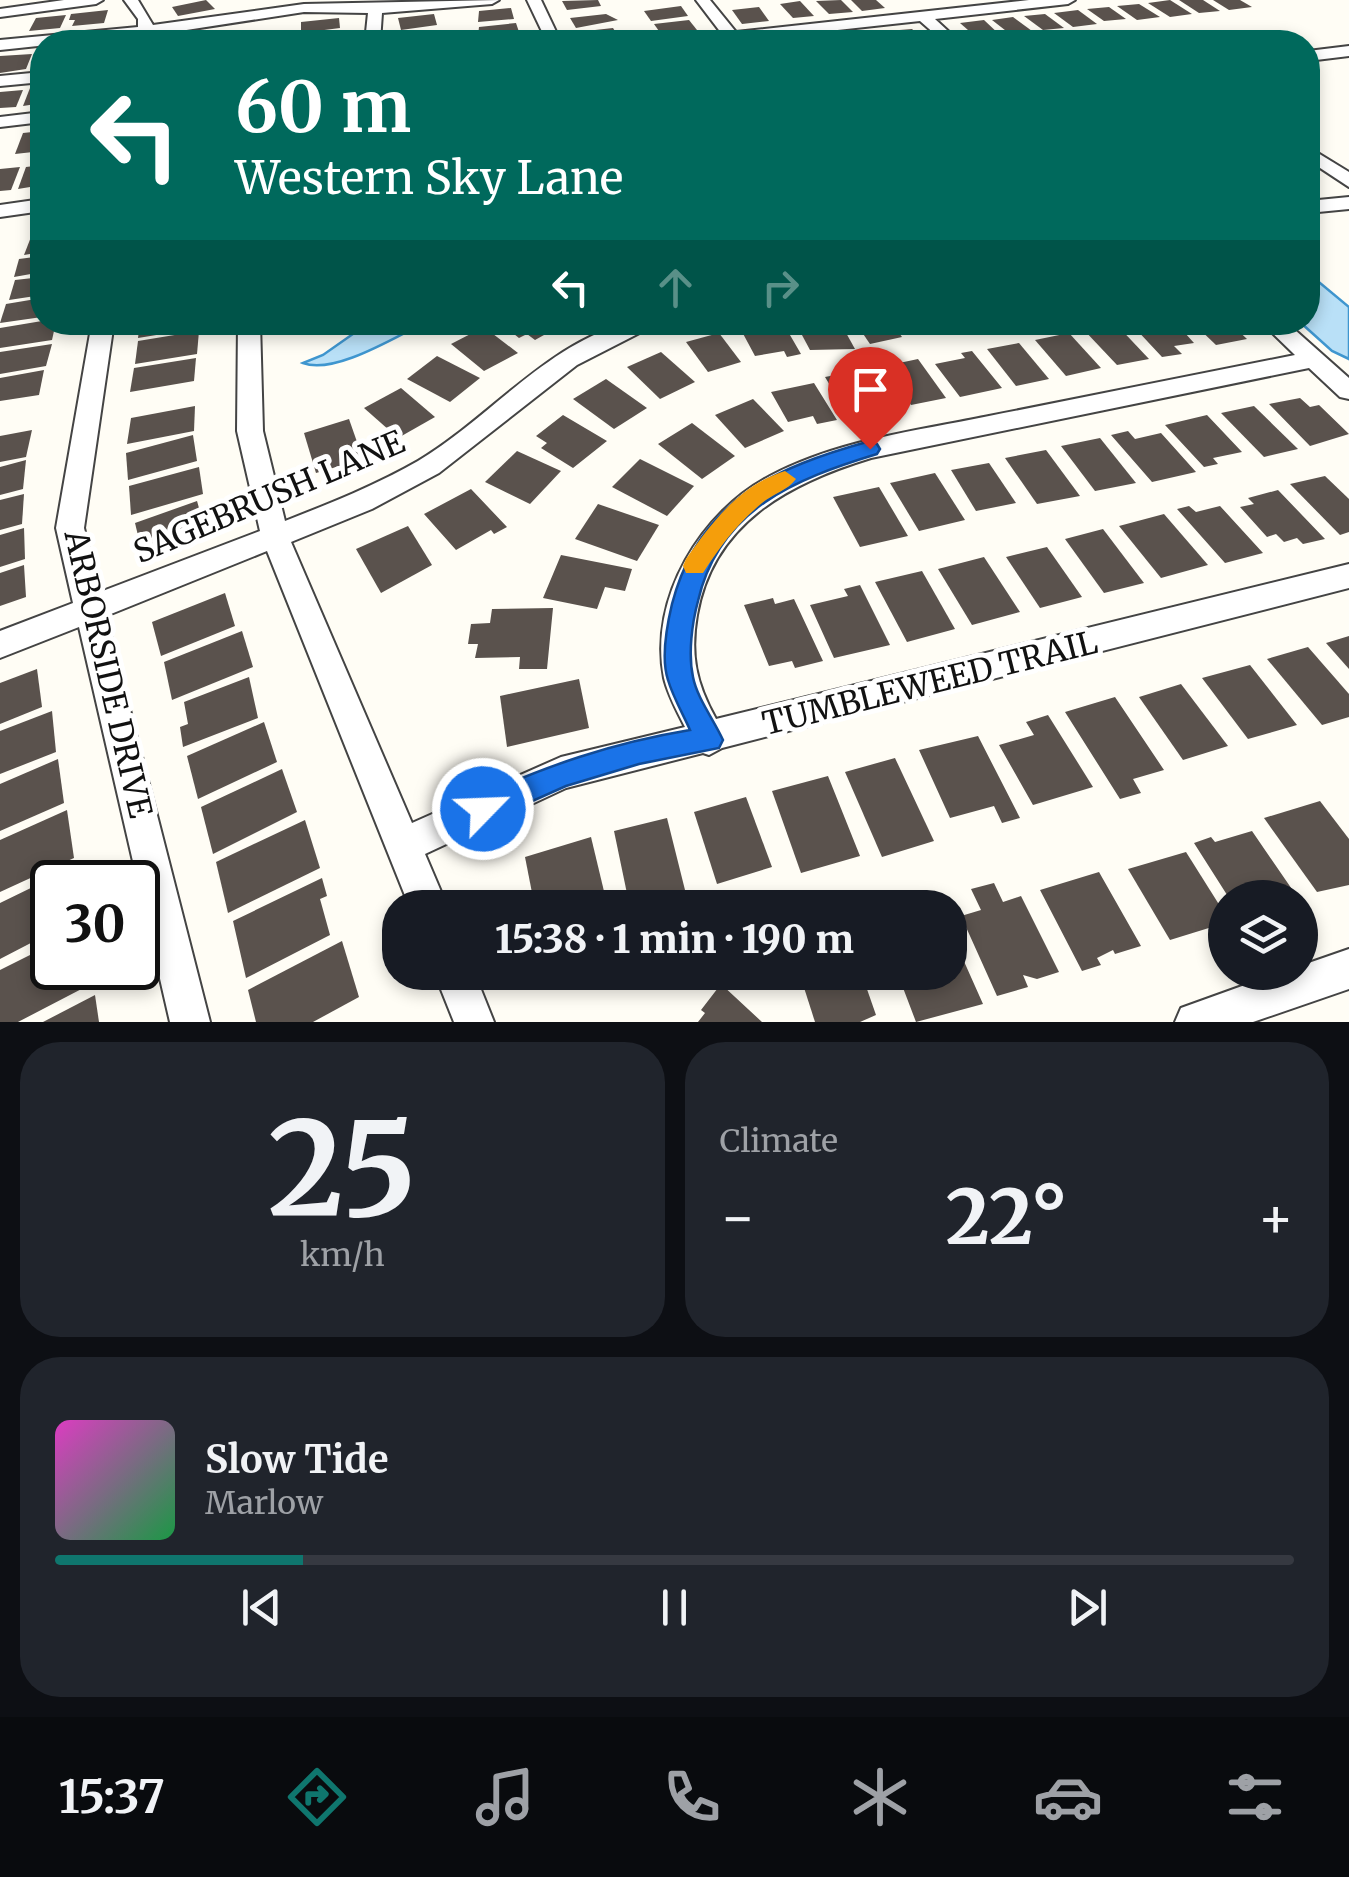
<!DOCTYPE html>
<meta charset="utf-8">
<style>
body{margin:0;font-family:Merriweather,serif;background:#20242c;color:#f1f3f6;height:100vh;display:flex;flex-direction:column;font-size:38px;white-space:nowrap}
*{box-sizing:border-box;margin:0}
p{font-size:32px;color:#9ea1a6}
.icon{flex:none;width:55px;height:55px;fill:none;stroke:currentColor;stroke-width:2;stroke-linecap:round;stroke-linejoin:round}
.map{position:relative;height:1022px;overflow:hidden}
.panel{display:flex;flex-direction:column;gap:20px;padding:20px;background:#0d0f14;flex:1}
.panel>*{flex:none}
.guide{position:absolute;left:30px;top:30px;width:1290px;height:305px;border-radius:40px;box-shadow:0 5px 15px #0003;background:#00695c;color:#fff;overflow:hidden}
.tools{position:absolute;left:1208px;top:880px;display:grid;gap:20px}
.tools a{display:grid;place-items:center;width:110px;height:110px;border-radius:50%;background:#171b24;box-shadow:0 5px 15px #0003;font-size:50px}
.speed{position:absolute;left:30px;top:860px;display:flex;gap:20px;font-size:50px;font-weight:700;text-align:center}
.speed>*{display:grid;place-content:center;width:130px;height:130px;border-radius:50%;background:#171b24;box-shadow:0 5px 15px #0003;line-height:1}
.speed .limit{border:5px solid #111;border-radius:15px;background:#fff;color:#111}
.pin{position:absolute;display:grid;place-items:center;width:85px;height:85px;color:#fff;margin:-102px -42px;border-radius:50% 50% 50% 0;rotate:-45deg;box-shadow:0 0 10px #0007}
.pin .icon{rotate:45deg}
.me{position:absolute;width:110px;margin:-55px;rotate:66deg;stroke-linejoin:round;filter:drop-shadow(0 0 8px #0008)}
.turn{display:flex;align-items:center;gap:35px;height:210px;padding:0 40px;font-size:45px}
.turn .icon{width:130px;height:130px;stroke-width:2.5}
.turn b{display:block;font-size:70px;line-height:85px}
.lanes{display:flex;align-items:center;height:95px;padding:0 40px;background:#0003;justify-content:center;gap:50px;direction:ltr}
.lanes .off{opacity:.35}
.big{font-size:75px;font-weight:800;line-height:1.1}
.panel .tile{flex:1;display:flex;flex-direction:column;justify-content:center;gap:15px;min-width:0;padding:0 35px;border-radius:40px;background:#20242c}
.panel .dial{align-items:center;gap:0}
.dial b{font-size:130px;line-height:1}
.song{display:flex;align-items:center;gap:30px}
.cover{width:120px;height:120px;border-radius:15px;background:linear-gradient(135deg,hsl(310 70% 55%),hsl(140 70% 35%))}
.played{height:10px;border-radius:5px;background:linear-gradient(90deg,#0f766e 20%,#363941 20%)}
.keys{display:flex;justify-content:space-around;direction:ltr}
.heat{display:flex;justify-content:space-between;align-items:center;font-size:55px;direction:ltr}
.panel .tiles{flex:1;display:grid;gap:20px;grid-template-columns:1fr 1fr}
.tile:last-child{grid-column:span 2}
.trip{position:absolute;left:382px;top:890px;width:585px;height:100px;border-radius:40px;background:#171b24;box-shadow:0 5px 15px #0003;font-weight:800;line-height:100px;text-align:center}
.tab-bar{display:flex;height:160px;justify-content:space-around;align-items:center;background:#090b0e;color:#9ea1a6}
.tab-bar .icon{width:70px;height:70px}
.tab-bar .selected{color:#0f766e}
.tab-bar b{font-size:45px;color:#f1f3f6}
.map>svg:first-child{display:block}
.water{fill:#b9e0f7;stroke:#3f96cf;stroke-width:2.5}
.building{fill:#5a524d}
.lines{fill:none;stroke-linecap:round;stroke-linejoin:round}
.minor-casing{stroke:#444;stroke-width:4}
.minor{fill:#fff;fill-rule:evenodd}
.route{fill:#1a73e8;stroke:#114b97;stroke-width:2.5}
.slow{fill:#f59e0b}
.labels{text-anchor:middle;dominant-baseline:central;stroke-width:10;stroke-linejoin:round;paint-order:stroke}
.street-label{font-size:32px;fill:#111;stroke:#fff}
</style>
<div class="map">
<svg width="1349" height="1022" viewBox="0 0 1349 1022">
<rect width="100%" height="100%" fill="#fffdf5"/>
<g class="water">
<path d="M1308,273L1349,307V359L1332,351L1301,323L1308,322Z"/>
<path d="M370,322L424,323C395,337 334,375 303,363L323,355Z"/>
</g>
<g class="building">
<path d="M206,0L215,9L178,16L172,7Z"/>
<path d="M598,0L601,6L567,10L562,1Z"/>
<path d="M841,0L853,12L829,14L816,1Z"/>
<path d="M851,0H876L885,8L862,11Z"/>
<path d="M1170,0L1192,14L1170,17L1148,3Z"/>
<path d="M1179,0H1203L1220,11L1199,13Z"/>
<path d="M1213,0H1240L1252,7L1229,10Z"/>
<path d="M800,1L814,16L793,18L780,4Z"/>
<path d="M1139,4L1160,17L1137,20L1117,6Z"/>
<path d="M681,6L688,16L651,21L644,11Z"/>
<path d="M759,7L769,21L742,24L732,10Z"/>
<path d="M1109,7L1126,19L1104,21L1087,9Z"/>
<path d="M511,8L514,19L478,22L479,11Z"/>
<path d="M108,10L104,23L72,26L75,20H69L71,14Z"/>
<path d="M1078,10L1097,24L1073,27L1054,13Z"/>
<path d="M434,14L437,25L401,30L398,18Z"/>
<path d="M606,14L618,20L576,28L570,18Z"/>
<path d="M1045,14L1064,28L1043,30L1024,16Z"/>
<path d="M66,15L60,28L29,31L36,18Z"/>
<path d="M1013,17L1032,31L1010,34L992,20Z"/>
<path d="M339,18L340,28L301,33V22Z"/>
<path d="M689,20L697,30L661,34L654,24Z"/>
<path d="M984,20L1001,36L977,38L960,23Z"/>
<path d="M516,23L520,35L478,36L479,27Z"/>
<path d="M613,28L620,39L583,42L577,32Z"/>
<path d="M912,29L926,42H898L887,31Z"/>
<path d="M437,33L443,35L444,42H403L402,36Z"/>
<path d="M342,34L344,42H304V39Z"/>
<path d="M700,34L706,42H666L663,38Z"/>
<path d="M32,54L26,69L0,73V56Z"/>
<path d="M42,86V103L23,106L30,88Z"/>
<path d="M23,90L16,107L0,108V92Z"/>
<path d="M42,131V151L15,154L23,133Z"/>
<path d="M42,165V185L18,189L26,167Z"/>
<path d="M20,167L11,190L0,191V169Z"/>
<path d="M42,236V252L24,255L31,237Z"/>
<path d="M42,256V272L14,277L19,259Z"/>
<path d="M42,277V295L9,300L15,280Z"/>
<path d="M42,298V317L0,323L6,304Z"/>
<path d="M42,321L56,322L52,340L0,348V328Z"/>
<path d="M140,322H200L199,328L138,338Z"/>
<path d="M499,322H559L562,325L535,340L527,334L519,338Z"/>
<path d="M795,322H840L855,349L810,350Z"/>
<path d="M855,322H891L902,337L870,344Z"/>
<path d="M908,322H950L954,327L917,334Z"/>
<path d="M1140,322H1175L1194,343L1174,346L1182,354L1162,357L1134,327L1143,325Z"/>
<path d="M1192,322H1229L1247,339L1216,345Z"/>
<path d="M783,323L801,354L787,357L784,351L755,356L740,328Z"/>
<path d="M1115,323L1149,359L1117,365L1083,329Z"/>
<path d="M484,327L518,353L484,371L451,344Z"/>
<path d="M199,331L197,354L135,364L138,341Z"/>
<path d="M719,333L741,362L708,372L686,342Z"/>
<path d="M1069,333L1101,368L1066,376L1035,340Z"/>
<path d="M1019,343L1049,379L1016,386L987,349Z"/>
<path d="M52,344L46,366L0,374V352Z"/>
<path d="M972,351L1002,388L960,397L935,364L965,358L961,353Z"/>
<path d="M661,352L695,382L660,399L627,367Z"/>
<path d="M437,356L480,378L450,402L407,379Z"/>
<path d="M196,358L194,381L130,392L134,368Z"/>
<path d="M918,359L946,398L911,405L885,366Z"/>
<path d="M866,369L875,381L867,383L885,410L849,417L825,377Z"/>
<path d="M44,370L39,395L0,401V378Z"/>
<path d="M606,379L647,408L614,429L573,399Z"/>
<path d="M814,383L837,420L817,424L813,416L788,422L771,392Z"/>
<path d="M401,388L435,417L398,438L364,408Z"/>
<path d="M1300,398L1310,407L1319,405L1349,434L1310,446L1269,404Z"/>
<path d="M753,399L784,431L745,448L715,415Z"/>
<path d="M195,406L194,431L127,444L131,418Z"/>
<path d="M1254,406L1298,449L1264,457L1221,413Z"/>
<path d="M563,415L607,441L573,468L541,448L547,443L536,436Z"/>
<path d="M1207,415L1242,452L1213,458L1218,464L1204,467L1165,425Z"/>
<path d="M349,419L363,459L316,473L304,433Z"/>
<path d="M692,423L735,456L702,479L658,444Z"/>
<path d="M32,430L26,457L0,462V436Z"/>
<path d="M1128,431L1135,439L1161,433L1196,472L1152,482L1111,435Z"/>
<path d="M193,435L197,461L128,480L126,453Z"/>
<path d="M1100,438L1136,483L1095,491L1061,446Z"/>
<path d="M1046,450L1080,496L1037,504L1005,458Z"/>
<path d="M517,451L561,471L530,504L485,482Z"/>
<path d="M640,459L694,486L667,516L612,487Z"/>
<path d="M26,460L23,489L0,495V467Z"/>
<path d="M989,463L1016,503L976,511L951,470Z"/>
<path d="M199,467L203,494L131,515L129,486Z"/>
<path d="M935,473L965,520L919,531L890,483Z"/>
<path d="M1325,476L1349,499V532L1340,535L1290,484Z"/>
<path d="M879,487L908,536L860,547L833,497Z"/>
<path d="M471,489L507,527L494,534L491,530L456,550L424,514Z"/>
<path d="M1278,490L1325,539L1303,544L1297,538L1284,542L1276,534L1267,537L1240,507L1254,504L1248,498Z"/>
<path d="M24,494L22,524L0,530V500Z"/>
<path d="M197,501L205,529L142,552L135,523Z"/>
<path d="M598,504L659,525L637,561L575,539Z"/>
<path d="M1189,506L1196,512L1220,506L1263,553L1225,563L1177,509Z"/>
<path d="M1164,514L1208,565L1161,578L1119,526Z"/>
<path d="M408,526L432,565L381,593L356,549Z"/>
<path d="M24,528L25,559L0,567V535Z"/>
<path d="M1103,529L1144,583L1104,593L1065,539Z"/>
<path d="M1047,547L1082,597L1040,608L1006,557Z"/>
<path d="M561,555L632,569L625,591L605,587L597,609L543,598Z"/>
<path d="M984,557L1020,612L972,625L938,569Z"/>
<path d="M24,565L26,597L0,606V573Z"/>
<path d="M922,571L955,629L907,642L875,582Z"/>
<path d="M860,585L890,645L834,658L810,605L848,596L844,589Z"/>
<path d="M225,593L235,626L161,656L152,622Z"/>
<path d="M773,598L775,604L794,599L823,661L795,668L792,661L769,666L744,605Z"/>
<path d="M553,608L547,669H519L520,657L475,658L478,644H468L471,624L490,623L492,609Z"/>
<path d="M242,631L253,667L172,700L164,662Z"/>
<path d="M1349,636V669L1326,643Z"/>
<path d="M1308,647L1349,694V717L1322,725L1267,659Z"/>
<path d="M1250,665L1297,725L1248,739L1202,678Z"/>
<path d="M37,669L42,707L0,724V683Z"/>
<path d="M249,677L258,718L183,747L180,727L188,724L184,702Z"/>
<path d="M579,679L589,728L507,747L500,696Z"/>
<path d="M1181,684L1228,746L1183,760L1139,697Z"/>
<path d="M1115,697L1164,770L1133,779L1141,793L1120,799L1065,712Z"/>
<path d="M52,711L56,752L0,774V731Z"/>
<path d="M1048,715L1093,787L1033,805L999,745L1034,735L1026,722Z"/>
<path d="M264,722L277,762L198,799L187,756Z"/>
<path d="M978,736L1020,818L1002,823L994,806L950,818L919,750Z"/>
<path d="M895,758L934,841L882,857L845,772Z"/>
<path d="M58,759L64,803L0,831V784Z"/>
<path d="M282,769L297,812L213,854L201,807Z"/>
<path d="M828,776L860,856L801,873L772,791Z"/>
<path d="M746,797L772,867L717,884L694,812Z"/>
<path d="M1320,801L1349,839V885L1317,892L1264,818Z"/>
<path d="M67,810L74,858L0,892V840Z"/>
<path d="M667,818L689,906L630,908L614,831Z"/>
<path d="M305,820L320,868L228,913L216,862Z"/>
<path d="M1252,831L1298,898H1229L1194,843L1211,837L1215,842Z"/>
<path d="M591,837L608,908H535L525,857Z"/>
<path d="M1186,852L1225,914V923L1170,940L1128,869Z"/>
<path d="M76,866L79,882H52V932L0,959V903Z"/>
<path d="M1099,872L1141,946L1115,954L1113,950L1097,958L1101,965L1082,971L1040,890Z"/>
<path d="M322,878L327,896L320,899L330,935L246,978L233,921Z"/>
<path d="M994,883L1003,902L1021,896L1059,972L1037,979L1023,975L1028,987L997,996L961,916L981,910L971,889Z"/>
<path d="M950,930L983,1004L916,1022L897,972H950Z"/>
<path d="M342,941L359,997L313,1022H256L248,990Z"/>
<path d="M52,944V968H90L93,983L18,1022H0V970Z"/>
<path d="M799,972H861L876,1015L860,1022H815Z"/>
<path d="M721,984L762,1022H698L705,1013L701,1010Z"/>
<path d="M95,995L99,1022H43Z"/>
</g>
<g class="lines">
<defs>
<g id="minor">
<path d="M64,0H103L96,4L0,17V9Z"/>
<path d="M124,0H138L153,25L304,4L499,0L492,4L382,13L380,42H365L368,13L304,12L180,31L0,50V40L138,27V19Z"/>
<path d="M527,0H541L561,42H547Z"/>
<path d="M696,0H710L736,32L1029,0H1075L1068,4L935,19L960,42H944L920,21L728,42Z"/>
<path d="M1349,46V56L1308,61V51Z"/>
<path d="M42,72V82L0,86V76Z"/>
<path d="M42,112V122L0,127V117Z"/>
<path d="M1308,147L1349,172V187L1308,160Z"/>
<path d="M1349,197V209L1308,213V201Z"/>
<path d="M42,199V211L0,217V205Z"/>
<path d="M92,322H114L84,528L100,592L260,531L237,431L238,322H260L263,431L285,521C331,503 376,485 418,461C487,420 544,347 623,324C635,321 649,322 661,322L577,365L439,473L372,509L291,542L412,823L561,757L685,727C677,711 668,695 664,678C648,598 702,511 770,476C838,440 916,431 989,416C1091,396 1193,375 1295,355L1261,322H1286L1349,378V399L1340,397L1309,368L871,458C789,483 713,523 697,615C690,655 696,683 716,719L1349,564V588L722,748L709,755L703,753L566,788L425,854L448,908H410L267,551L106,616L210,1022H170L79,627L0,658V631L73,603L56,528Z"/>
<path d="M1349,949V989L1253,1022H1175L1181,1008L1281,972H1300V966Z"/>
<path d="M434,972H474L494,1022H454Z"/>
</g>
</defs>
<use href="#minor" class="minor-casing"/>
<use href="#minor" class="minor"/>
</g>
<path class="route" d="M870,441L877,444L880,449L877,454C795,479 719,509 698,601C692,623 688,654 693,677C697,698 714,720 723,740L719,748L639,764L566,786L483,823L473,819L469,809L473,799C546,766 611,743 690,730C683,714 673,697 668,680C661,659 667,625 672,604C699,500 774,468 870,441Z"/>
<path class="slow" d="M785,471L796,479C788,490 773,494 762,503C737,524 721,545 703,573H686L683,566L686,559C712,522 740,485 785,471Z"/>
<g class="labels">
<g class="street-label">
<text transform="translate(269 497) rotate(-23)">SAGEBRUSH LANE</text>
<text transform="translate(108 674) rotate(77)">ARBORSIDE DRIVE</text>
<text transform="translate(930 683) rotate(-14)">TUMBLEWEED TRAIL</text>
</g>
</g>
</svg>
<div class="tools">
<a><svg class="icon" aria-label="layers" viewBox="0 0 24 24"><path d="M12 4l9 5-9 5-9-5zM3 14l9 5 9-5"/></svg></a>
</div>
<div class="speed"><div class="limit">30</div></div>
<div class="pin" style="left:870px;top:449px;background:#d93025"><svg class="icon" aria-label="arrive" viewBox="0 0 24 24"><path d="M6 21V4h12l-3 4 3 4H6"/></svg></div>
<svg class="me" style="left:483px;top:809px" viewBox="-20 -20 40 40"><circle r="17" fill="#1a73e8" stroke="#fff" stroke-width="3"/><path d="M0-11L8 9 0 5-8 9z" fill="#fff"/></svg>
<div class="trip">15:38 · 1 min · 190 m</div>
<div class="guide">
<div class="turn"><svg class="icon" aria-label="left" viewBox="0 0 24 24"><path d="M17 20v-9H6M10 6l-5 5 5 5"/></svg><div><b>60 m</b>Western Sky Lane</div></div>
<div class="lanes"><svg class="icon" aria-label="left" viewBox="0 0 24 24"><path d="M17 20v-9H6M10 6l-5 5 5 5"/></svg><svg class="icon off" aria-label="ahead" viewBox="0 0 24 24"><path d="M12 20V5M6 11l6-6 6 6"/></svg><svg class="icon off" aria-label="right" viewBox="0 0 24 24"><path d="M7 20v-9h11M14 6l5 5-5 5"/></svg></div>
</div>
</div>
<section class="panel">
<div class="tiles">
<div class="tile dial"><b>25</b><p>km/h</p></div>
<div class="tile"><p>Climate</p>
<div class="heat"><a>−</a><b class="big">22°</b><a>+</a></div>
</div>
<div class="tile">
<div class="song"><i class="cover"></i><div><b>Slow Tide</b><p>Marlow</p></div></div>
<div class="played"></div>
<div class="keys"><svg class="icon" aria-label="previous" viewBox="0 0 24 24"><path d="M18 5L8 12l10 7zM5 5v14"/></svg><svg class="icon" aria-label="pause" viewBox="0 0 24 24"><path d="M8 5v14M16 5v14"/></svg><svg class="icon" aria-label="next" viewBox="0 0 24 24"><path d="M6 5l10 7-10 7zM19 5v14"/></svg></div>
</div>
</div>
</section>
<nav class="tab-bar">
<b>15:37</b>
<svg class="icon selected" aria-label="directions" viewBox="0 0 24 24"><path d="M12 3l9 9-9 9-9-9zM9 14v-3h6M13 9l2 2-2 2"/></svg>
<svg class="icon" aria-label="music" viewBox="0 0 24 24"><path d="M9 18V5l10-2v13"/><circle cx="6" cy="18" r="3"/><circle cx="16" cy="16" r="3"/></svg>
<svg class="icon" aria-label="phone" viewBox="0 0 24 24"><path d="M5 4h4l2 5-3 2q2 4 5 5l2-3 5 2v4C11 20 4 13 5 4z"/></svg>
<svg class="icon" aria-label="climate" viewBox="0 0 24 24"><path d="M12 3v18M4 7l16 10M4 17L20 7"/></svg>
<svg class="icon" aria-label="car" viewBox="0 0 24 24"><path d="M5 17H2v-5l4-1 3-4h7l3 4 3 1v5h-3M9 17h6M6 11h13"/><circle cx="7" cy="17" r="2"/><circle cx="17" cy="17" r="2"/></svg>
<svg class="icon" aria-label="filters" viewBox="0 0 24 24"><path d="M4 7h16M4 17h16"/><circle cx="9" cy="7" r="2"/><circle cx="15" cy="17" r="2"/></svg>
</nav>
